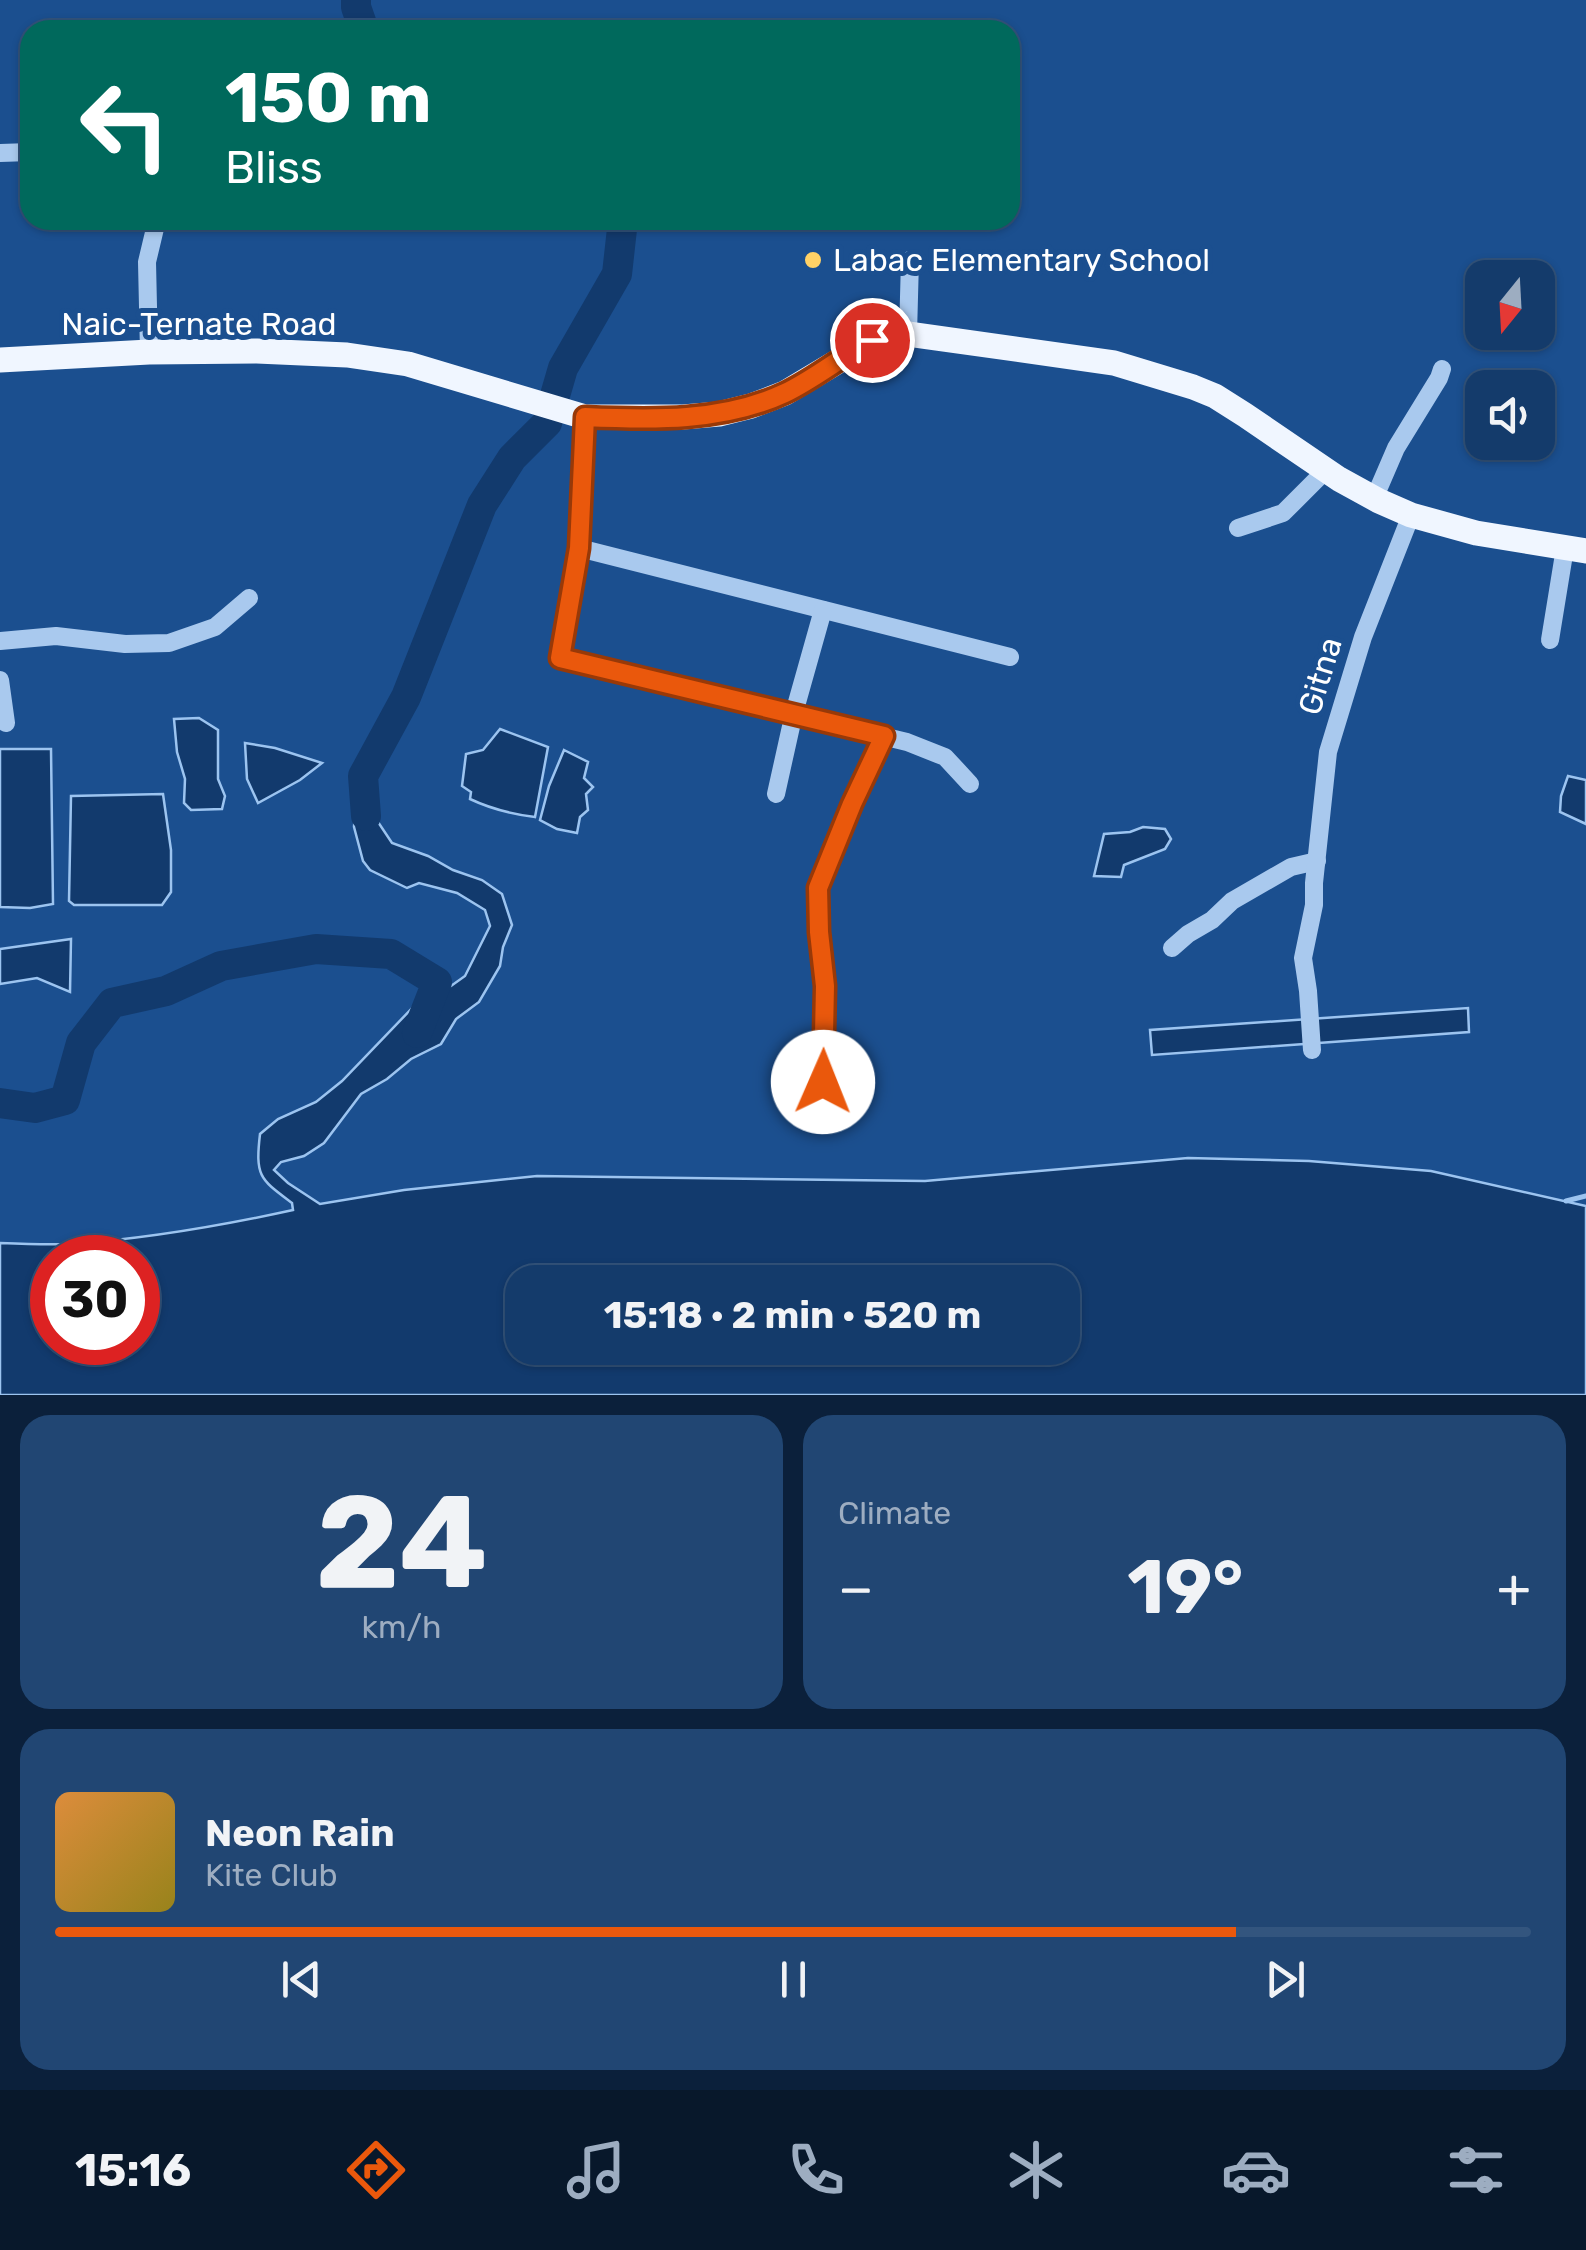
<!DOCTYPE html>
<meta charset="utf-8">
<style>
body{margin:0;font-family:Rubik,sans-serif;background:#214673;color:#f1f3f6;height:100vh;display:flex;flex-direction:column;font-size:38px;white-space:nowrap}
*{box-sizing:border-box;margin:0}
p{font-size:32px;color:#9dadc1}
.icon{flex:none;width:55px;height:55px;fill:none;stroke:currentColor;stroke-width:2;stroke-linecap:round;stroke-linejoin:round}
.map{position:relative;height:1395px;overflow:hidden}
.side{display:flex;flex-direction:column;gap:20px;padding:20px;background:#0b203b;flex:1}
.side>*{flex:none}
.top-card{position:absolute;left:20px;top:20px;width:1000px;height:210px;border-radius:30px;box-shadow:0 2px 8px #0004,0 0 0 2px #33557e;background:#00695c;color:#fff;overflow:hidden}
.needle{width:65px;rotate:198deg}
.fabs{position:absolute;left:1465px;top:260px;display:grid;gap:20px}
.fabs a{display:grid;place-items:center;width:90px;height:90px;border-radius:20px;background:#143b6b;box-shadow:0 2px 8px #0004,0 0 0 2px #33557e;font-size:50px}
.speed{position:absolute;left:30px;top:1235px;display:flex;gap:20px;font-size:50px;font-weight:700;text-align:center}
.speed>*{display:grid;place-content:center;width:130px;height:130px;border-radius:50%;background:#143b6b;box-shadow:0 2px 8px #0004,0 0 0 2px #33557e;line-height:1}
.speed .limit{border:15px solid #d22;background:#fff;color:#111}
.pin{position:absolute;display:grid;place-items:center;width:85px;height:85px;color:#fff;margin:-42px;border:5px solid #fff;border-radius:50%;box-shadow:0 2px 10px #0007}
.me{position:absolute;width:110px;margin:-55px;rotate:1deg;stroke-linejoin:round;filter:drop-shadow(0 0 8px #0008)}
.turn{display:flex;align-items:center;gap:35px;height:210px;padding:0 40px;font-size:45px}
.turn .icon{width:130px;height:130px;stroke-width:2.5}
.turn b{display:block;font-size:70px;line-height:85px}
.big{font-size:75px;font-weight:700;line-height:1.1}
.side .card{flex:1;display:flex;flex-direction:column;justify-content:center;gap:15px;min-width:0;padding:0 35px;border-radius:30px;background:#214673}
.side .dial{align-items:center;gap:0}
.dial b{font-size:130px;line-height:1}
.song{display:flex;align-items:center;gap:30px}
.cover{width:120px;height:120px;border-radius:15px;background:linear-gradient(135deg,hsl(30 70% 55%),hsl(50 70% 35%))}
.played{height:10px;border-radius:5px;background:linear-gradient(90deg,#ea580c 80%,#33557e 80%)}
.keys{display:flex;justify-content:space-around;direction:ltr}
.heat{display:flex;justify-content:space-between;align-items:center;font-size:55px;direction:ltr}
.side .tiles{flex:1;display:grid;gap:20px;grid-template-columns:1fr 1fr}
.card:last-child{grid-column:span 2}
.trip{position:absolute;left:505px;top:1265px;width:575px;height:100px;border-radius:30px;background:#143b6b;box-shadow:0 2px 8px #0004,0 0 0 2px #33557e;font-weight:700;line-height:100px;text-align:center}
.dock{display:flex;height:160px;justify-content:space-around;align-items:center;background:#08182b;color:#9dadc1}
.dock .icon{width:70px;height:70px}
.dock .current{color:#ea580c}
.dock b{font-size:45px;color:#f1f3f6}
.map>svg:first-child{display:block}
.water{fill:#123a6d;stroke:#9cc4f0;stroke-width:2.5;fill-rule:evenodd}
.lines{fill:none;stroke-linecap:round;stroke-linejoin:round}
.stream{stroke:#9cc4f0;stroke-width:5}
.river{stroke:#123a6d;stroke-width:30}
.minor{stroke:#a9c9ee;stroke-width:18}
.major{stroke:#f0f6ff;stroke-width:25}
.route-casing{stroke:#983908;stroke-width:25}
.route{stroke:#ea580c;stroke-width:18}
.poi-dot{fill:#ffd166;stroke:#1b4f8f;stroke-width:4}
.labels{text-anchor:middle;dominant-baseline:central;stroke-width:10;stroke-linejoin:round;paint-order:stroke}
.poi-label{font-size:32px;fill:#fff;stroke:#1b4f8f;text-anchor:start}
.street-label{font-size:32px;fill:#fff;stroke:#1b4f8f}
</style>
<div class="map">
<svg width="1586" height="1395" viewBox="0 0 1586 1395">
<rect width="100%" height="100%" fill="#1b4f8f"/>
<g class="water">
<path d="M199,718L218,730V779L225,796L222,809L191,810L184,803L185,779L177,752L174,719Z"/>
<path d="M500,729L548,747L535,817C511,814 491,809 470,799L471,792L462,786L466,754L483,750Z"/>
<path d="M245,743L275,748L322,763L300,780L258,803L247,779Z"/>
<path d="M0,749H51L53,904L30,908L0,907Z"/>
<path d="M564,750L588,762L584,778L593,787L586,794L588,810L580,817L577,833L557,829L540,820L549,786Z"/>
<path d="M363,776L376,819L392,843L428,856L453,870L482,880L502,894L512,925L503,947L500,966L479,1002L456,1019L441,1044L411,1059L387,1079L361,1094L324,1143L304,1156L281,1162L274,1170L288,1183L320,1204L404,1190L537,1176L925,1181L1188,1158L1309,1161L1431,1171L1586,1206V1395H0V1243C23,1244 47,1245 70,1244C144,1239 220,1226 293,1210L292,1203C260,1179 255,1177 260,1134L278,1119L316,1102L342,1081L417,1003L451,986L465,976L490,926L485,910L457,893L419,883L407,888L370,870L363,861L354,827L356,797ZM52,1258H138V1342H52ZM522,1282H1062V1348H522Z"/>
<path d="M1568,776L1586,780V824L1560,812L1561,796Z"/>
<path d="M163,794L171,850V892L162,905H74L69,901L71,796Z"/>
<path d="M1143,827L1165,829L1171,839L1165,849L1124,865L1121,877L1094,876L1104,834L1130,832Z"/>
<path d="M71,939L70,992L37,978L0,984V949Z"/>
<path d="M1468,1008L1469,1032L1152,1055L1150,1030Z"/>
</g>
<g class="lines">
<path class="stream" d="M1566,1201L1586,1196"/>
<g class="river">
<path d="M356,0V7L364,30"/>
<path d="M366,816L363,776L406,697L482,505L512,458L547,423L563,368L617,274L623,220"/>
<path d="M0,1103L35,1108L65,1100L81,1043L112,1003L166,991L221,966L316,949L391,954L437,982L417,1033"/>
</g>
<g class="minor">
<path d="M0,153L30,152"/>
<path d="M908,334L910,260"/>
<path d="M149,352L147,262L157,220"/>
<path d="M585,417L579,548L560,659L907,742L945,757L970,784"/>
<path d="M1374,499L1396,448L1439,378L1442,369"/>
<path d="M1238,528L1283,513L1326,470"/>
<path d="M579,548L1010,657"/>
<path d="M1550,640L1565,548"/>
<path d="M0,641L56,636L125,644L169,643L215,627L249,598"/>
<path d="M0,680L6,723"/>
<path d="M776,794L794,713L823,610"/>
<path d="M1172,948L1188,934L1212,920L1232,901L1291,867L1317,861"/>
<path d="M1312,1050L1308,991L1303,958L1314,905V883L1328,752L1363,637L1411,515"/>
<path d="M823,1081L825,987L819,932L818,888L852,803L884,737"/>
</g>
<path class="major" d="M0,360L149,352L257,351L347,355L408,364L585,417H683L719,414L751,406L785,393L872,341L908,334L1114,363L1193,387L1215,396L1245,415L1339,479L1379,501L1411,515L1476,533L1586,551"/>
</g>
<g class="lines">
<defs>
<path id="route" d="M823,1082L825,986L819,932L818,888L852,804L884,736L560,658L579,548L585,417C652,420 723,422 785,393C816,378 842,356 872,340"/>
</defs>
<use href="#route" class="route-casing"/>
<use href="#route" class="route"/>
</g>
<circle class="poi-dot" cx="813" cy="260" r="10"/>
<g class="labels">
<g class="poi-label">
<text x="833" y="260">Labac Elementary School</text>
</g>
<g class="street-label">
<text x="199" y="324">Naic-Ternate Road</text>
<text transform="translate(1320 676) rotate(-73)">Gitna</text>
</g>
</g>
</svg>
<div class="fabs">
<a><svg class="needle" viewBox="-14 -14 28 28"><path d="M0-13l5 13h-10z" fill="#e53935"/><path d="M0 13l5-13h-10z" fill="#9dadc1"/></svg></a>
<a><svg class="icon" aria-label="sound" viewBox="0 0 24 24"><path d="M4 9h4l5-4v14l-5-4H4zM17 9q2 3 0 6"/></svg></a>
</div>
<div class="speed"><div class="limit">30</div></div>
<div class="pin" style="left:872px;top:340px;background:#d93025"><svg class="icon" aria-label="arrive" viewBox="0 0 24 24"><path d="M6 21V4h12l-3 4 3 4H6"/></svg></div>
<svg class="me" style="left:823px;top:1082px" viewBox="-20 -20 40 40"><circle r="19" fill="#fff"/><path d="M0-13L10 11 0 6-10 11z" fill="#ea580c"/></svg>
<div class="trip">15:18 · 2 min · 520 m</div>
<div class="top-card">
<div class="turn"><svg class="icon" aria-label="left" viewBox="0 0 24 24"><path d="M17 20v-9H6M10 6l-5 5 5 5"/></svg><div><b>150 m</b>Bliss</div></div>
</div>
</div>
<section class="side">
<div class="tiles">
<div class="card dial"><b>24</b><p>km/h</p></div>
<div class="card"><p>Climate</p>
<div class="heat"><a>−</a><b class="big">19°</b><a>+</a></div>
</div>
<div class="card">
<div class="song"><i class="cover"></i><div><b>Neon Rain</b><p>Kite Club</p></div></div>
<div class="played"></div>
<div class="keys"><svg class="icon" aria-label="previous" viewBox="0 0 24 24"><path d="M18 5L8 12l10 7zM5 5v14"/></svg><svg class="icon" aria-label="pause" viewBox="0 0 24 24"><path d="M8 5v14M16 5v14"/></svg><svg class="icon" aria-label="next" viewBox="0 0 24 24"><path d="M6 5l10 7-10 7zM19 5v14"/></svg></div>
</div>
</div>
</section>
<nav class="dock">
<b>15:16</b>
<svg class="icon current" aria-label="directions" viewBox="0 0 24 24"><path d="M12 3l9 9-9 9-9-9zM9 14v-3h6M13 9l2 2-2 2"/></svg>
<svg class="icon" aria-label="music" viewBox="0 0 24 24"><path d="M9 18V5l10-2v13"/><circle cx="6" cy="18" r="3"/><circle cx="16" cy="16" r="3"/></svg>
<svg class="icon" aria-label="phone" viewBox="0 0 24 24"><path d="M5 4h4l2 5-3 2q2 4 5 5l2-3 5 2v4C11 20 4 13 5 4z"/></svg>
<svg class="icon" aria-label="climate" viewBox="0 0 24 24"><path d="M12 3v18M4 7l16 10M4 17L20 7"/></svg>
<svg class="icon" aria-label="car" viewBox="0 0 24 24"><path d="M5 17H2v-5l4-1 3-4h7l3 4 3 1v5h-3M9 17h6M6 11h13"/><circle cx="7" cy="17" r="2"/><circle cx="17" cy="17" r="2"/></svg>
<svg class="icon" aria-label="filters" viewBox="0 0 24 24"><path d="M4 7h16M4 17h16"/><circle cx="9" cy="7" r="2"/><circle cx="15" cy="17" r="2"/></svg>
</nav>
